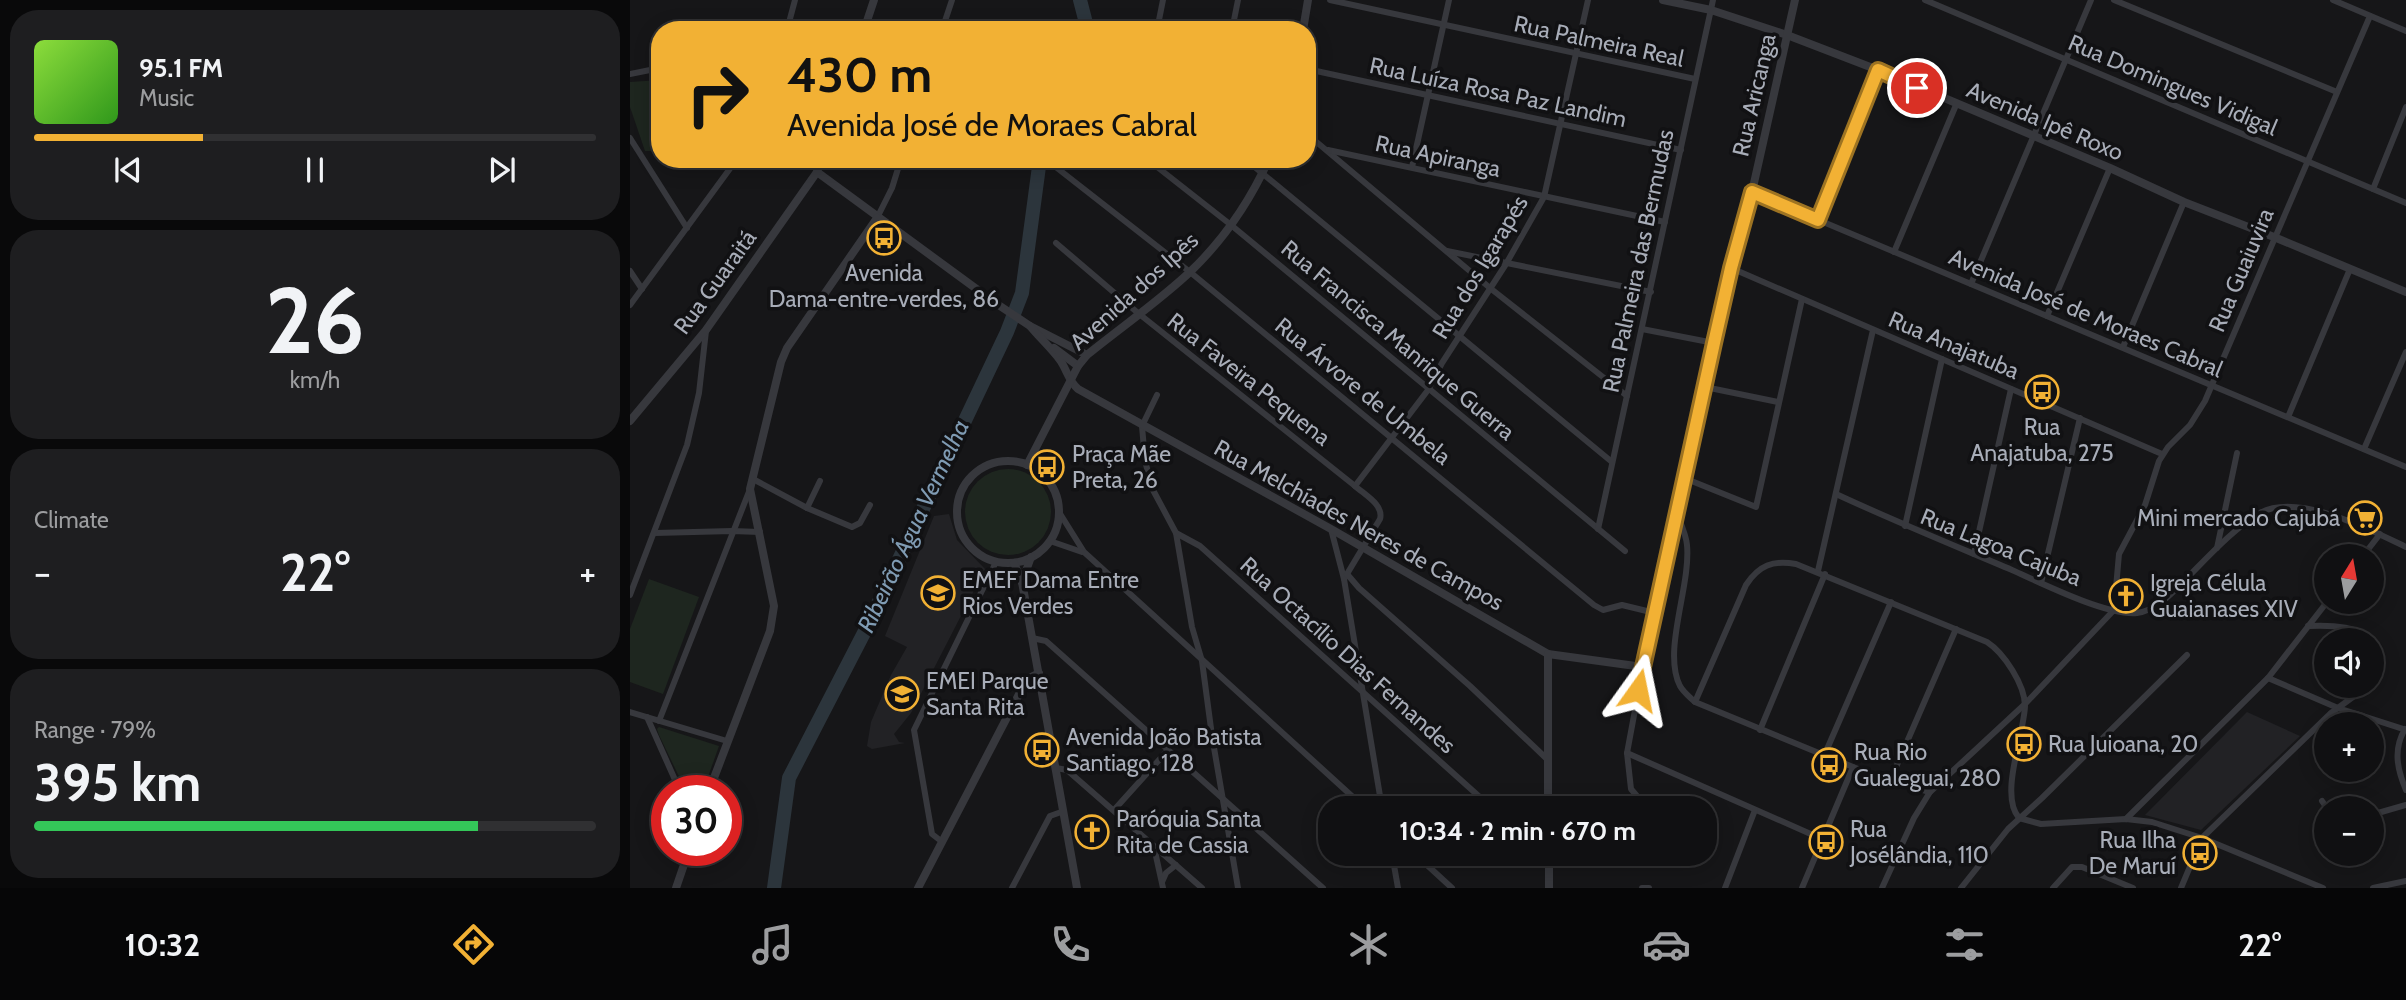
<!DOCTYPE html>
<meta charset="utf-8">
<style>
body{margin:0;font-family:Cabin,sans-serif;background:#1e1e20;color:#f1f3f6;height:100vh;display:flex;flex-direction:column;font-size:26px;white-space:nowrap}
*{box-sizing:border-box;margin:0}
p{font-size:23px;color:#9c9d9f}
.icon{flex:none;width:38px;height:38px;fill:none;stroke:currentColor;stroke-width:2;stroke-linecap:round;stroke-linejoin:round}
.map{position:relative;flex:1;overflow:hidden}
.sheet{display:flex;flex-direction:column;gap:10px;padding:10px;background:#09090a;width:630px}
.sheet>*{flex:none}
.banner{position:absolute;left:21px;top:21px;width:665px;height:147px;border-radius:28px;box-shadow:0 4px 18px #0003,0 0 0 2px #303032;background:#f2b134;color:#111;overflow:hidden}
.needle{width:46px;rotate:11deg}
.tools{position:absolute;left:1684px;top:544px;display:grid;gap:14px}
.tools a{display:grid;place-items:center;width:70px;height:70px;border-radius:50%;background:#101012;box-shadow:0 4px 18px #0003,0 0 0 2px #303032;font-size:35px}
.speed{position:absolute;left:21px;top:775px;display:flex;gap:14px;font-size:35px;font-weight:700;text-align:center}
.speed>*{display:grid;place-content:center;width:91px;height:91px;border-radius:50%;background:#101012;box-shadow:0 4px 18px #0003,0 0 0 2px #303032;line-height:1}
.speed .limit{border:10px solid #d22;background:#fff;color:#111}
.pin{position:absolute;display:grid;place-items:center;width:60px;height:60px;color:#fff;margin:-30px;border:4px solid #fff;border-radius:50%;box-shadow:0 2px 7px #0007}
.me{position:absolute;width:77px;margin:-38px;rotate:12deg;stroke-linejoin:round;filter:drop-shadow(0 0 5px #0008)}
.turn{display:flex;align-items:center;gap:24px;height:147px;padding:0 21px;font-size:32px}
.turn .icon{width:91px;height:91px;stroke-width:2.5}
.turn b{display:block;font-size:49px;line-height:60px}
.big{font-size:52px;font-weight:800;line-height:1.1}
.sheet .card{flex:1;display:flex;flex-direction:column;justify-content:center;gap:10px;min-width:0;padding:0 24px;border-radius:28px;background:#1e1e20}
.sheet .dial{align-items:center;gap:0}
.dial b{font-size:91px;line-height:1}
.song{display:flex;align-items:center;gap:21px}
.cover{width:84px;height:84px;border-radius:10px;background:linear-gradient(135deg,hsl(90 70% 55%),hsl(110 70% 35%))}
.played{height:7px;border-radius:4px;background:linear-gradient(90deg,#f2b134 30%,#303032 30%)}
.keys{display:flex;justify-content:space-around;direction:ltr}
.heat{display:flex;justify-content:space-between;align-items:center;font-size:38px;direction:ltr}
.charge{height:10px;border-radius:5px;background:linear-gradient(90deg,#34c759 79%,#303032 0)}
.trip{position:absolute;left:688px;top:796px;width:399px;height:70px;border-radius:28px;background:#101012;box-shadow:0 4px 18px #0003,0 0 0 2px #303032;font-weight:800;line-height:70px;text-align:center}
.dock{display:flex;height:112px;justify-content:space-around;align-items:center;background:#060607;color:#9c9d9f}
.dock .icon{width:49px;height:49px}
.dock .active{color:#f2b134}
.dock b{font-size:32px;color:#f1f3f6}
main{display:flex;flex:1;min-height:0}
.map>svg:first-child{display:block}
.built{fill:#222225}
.green{fill:#1e261f}
.lines{fill:none;stroke-linecap:round;stroke-linejoin:round}
.river{stroke:#2c353c;stroke-width:14}
.minor{stroke:#37383d;stroke-width:6}
.tertiary{stroke:#37383d;stroke-width:8}
.route-casing{stroke:#9d7322;stroke-width:18}
.route{stroke:#f2b134;stroke-width:12}
.labels{text-anchor:middle;dominant-baseline:central;stroke-width:7;stroke-linejoin:round;paint-order:stroke}
.street-label{font-size:23px;fill:#a8adb8;stroke:#111113}
.poi-label{font-size:23px;fill:#a8adb8;stroke:#111113;text-anchor:start}
.water-label{font-size:24px;font-style:italic;fill:#7f9bb3;stroke:#111113}
</style>
<main>
<section class="sheet">
<div class="card">
<div class="song"><i class="cover"></i><div><b>95.1 FM</b><p>Music</p></div></div>
<div class="played"></div>
<div class="keys"><svg class="icon" aria-label="previous" viewBox="0 0 24 24"><path d="M18 5L8 12l10 7zM5 5v14"/></svg><svg class="icon" aria-label="pause" viewBox="0 0 24 24"><path d="M8 5v14M16 5v14"/></svg><svg class="icon" aria-label="next" viewBox="0 0 24 24"><path d="M6 5l10 7-10 7zM19 5v14"/></svg></div>
</div>
<div class="card dial"><b>26</b><p>km/h</p></div>
<div class="card"><p>Climate</p>
<div class="heat"><a>−</a><b class="big">22°</b><a>+</a></div>
</div>
<div class="card"><p>Range · 79%</p><b class="big">395 km</b><div class="charge"></div></div>
</section>
<div class="map">
<svg width="1776" height="888" viewBox="0 0 1776 888">
<rect width="100%" height="100%" fill="#161618"/>
<g class="built">
<path d="M319,514L327,540L355,569L281,713L264,734L269,742L275,743L242,749L237,746L241,722L261,675L277,647L255,636L304,516Z"/>
<path d="M1617,712L1670,736L1571,830L1515,815Z"/>
</g>
<g class="green">
<path d="M30,80V151H15L0,107V82Z"/>
<circle cx="378" cy="512" r="43"/>
<path d="M19,579L69,597L33,694L0,682V629Z"/>
<path d="M29,727L89,746L73,791H56L29,735L27,729Z"/>
</g>
<g class="lines">
<g class="river">
<path d="M450,0L456,23L455,30"/>
<path d="M144,888L159,778L236,629L377,332L392,293L410,159"/>
</g>
<g class="minor">
<path d="M700,0L1065,79"/>
<path d="M1295,0L1776,203"/>
<path d="M1484,0L1707,92"/>
<path d="M1703,0L1776,31"/>
<path d="M491,29L496,30"/>
<path d="M157,30L165,0"/>
<path d="M312,30L322,0"/>
<path d="M527,30L533,0"/>
<path d="M602,30L608,0"/>
<path d="M677,69L1051,150"/>
<path d="M0,74L30,68"/>
<path d="M677,134L860,288L997,396"/>
<path d="M0,138L57,228"/>
<path d="M698,150L1035,222"/>
<path d="M517,159L601,225L995,551"/>
<path d="M615,159L982,462"/>
<path d="M782,167L819,0"/>
<path d="M427,168L560,272L964,605L973,610L992,605L1025,613"/>
<path d="M1743,189L1776,107"/>
<path d="M1122,192L1776,467"/>
<path d="M247,218L262,188L271,159"/>
<path d="M1188,220L1248,70"/>
<path d="M426,243L508,313L725,486C735,495 754,505 750,519L714,579"/>
<path d="M817,251L1021,292"/>
<path d="M1264,252L1326,105"/>
<path d="M1101,268L1532,454"/>
<path d="M0,271L12,289"/>
<path d="M1341,284L1461,0"/>
<path d="M0,305L107,159"/>
<path d="M1417,316L1480,168"/>
<path d="M1012,329L1084,343"/>
<path d="M1493,347L1554,202"/>
<path d="M1075,387L1148,402"/>
<path d="M527,395L512,426L515,461L523,490L546,533L562,627L572,661L582,736L608,888"/>
<path d="M1658,417L1720,269"/>
<path d="M1734,449L1776,352"/>
<path d="M1054,478L1126,507L1172,299"/>
<path d="M123,479L177,508L222,527L230,523L240,505"/>
<path d="M725,486L798,390L812,363L876,264L914,197L958,0"/>
<path d="M1206,494C1264,521 1323,545 1382,570C1411,583 1477,616 1507,613C1527,610 1541,594 1555,580C1577,558 1603,529 1630,513C1668,492 1741,530 1776,547"/>
<path d="M177,508L190,481"/>
<path d="M429,512L454,552L735,808"/>
<path d="M1047,514C1051,524 1056,534 1057,545C1061,586 1032,651 1050,686C1054,693 1060,697 1065,702L1223,767L1260,781L1300,792"/>
<path d="M1275,526L1312,359"/>
<path d="M701,529L714,579L752,808"/>
<path d="M968,529L1083,0"/>
<path d="M25,533L102,531L130,532"/>
<path d="M546,533L570,546L862,808"/>
<path d="M420,541L452,552"/>
<path d="M1587,548L1607,453"/>
<path d="M1344,554L1381,389"/>
<path d="M1733,556L1750,534"/>
<path d="M1188,571L1243,330"/>
<path d="M717,574L729,588L840,686L918,760"/>
<path d="M1411,583L1450,418"/>
<path d="M0,595L57,445L69,393L76,331"/>
<path d="M1484,610L1489,554L1515,505L1529,461L1538,447L1560,425L1575,401L1740,16"/>
<path d="M1678,626C1717,624 1764,629 1741,682"/>
<path d="M402,638L416,641L693,888"/>
<path d="M1013,667L997,753L1001,789L1017,808"/>
<path d="M1638,678L1708,708L1776,730"/>
<path d="M1065,702L1116,585C1129,565 1143,560 1166,564L1357,642C1374,653 1395,685 1395,706C1394,735 1369,795 1389,818L1411,824L1496,819L1522,822L1572,838L1693,888"/>
<path d="M0,712L97,741"/>
<path d="M17,717L50,791"/>
<path d="M29,721L120,489"/>
<path d="M1775,729C1763,749 1767,769 1776,790"/>
<path d="M1130,730L1195,574"/>
<path d="M997,753L1192,839"/>
<path d="M1194,756L1261,602"/>
<path d="M426,768L437,770L572,888"/>
<path d="M1260,781L1326,629"/>
<path d="M1692,801L1697,808"/>
<path d="M484,810L538,750"/>
<path d="M1741,815L1776,805"/>
<path d="M1496,819L1638,678L1697,602"/>
<path d="M311,841L302,834L284,730L366,562"/>
<path d="M524,847L533,888"/>
<path d="M762,854L768,888"/>
<path d="M785,854L822,888"/>
<path d="M1037,854L1038,859"/>
<path d="M532,882L536,873L546,865"/>
<path d="M382,888L420,816L434,811"/>
<path d="M1012,888H1019"/>
<path d="M1095,888L1125,810"/>
<path d="M1172,888L1223,767"/>
<path d="M1252,888L1284,818L1300,792L1395,704L1484,610"/>
<path d="M1331,888L1378,829L1412,798L1557,655"/>
<path d="M1423,888L1442,867H1452L1503,888"/>
<path d="M1551,888L1572,838L1701,713L1738,686"/>
<path d="M1743,888L1776,881"/>
</g>
<g class="tertiary">
<path d="M1033,0L1081,10L1157,35L1248,70L1480,168L1554,202L1644,237L1776,292"/>
<path d="M234,30L244,0"/>
<path d="M673,30L678,0"/>
<path d="M187,172L367,304L400,326L457,355"/>
<path d="M400,326C409,337 421,348 430,360C437,370 438,380 448,389L701,529L918,654L1013,667L1084,343L1101,268L1122,192L1165,0"/>
<path d="M424,348L448,366"/>
<path d="M0,421L76,330L187,172L191,159"/>
<circle cx="378" cy="512" r="51"/>
<path d="M397,465L448,366L457,355C490,328 532,299 562,270C594,239 621,199 639,159"/>
<path d="M384,563L392,582L447,888"/>
<path d="M392,582L401,557"/>
<path d="M79,791L140,631L144,606L120,489L151,362L157,348L247,218"/>
<path d="M918,808V654"/>
<path d="M46,888L59,850"/>
<path d="M288,888L397,679L409,673"/>
<path d="M919,888V854"/>
</g>
</g>
<g class="lines">
<defs>
<path id="route" d="M1008,690L1084,343L1101,268L1122,192L1188,220L1248,70L1287,88"/>
</defs>
<use href="#route" class="route-casing"/>
<use href="#route" class="route"/>
</g>
<defs>
<symbol id="bus-ring" viewBox="-11 -11 22 22"><circle r="9.5" fill="#111113" stroke="#f2b134" stroke-width="1.5"/><path d="M-5-6H5V4H4V6H2V4H-2V6H-4V4H-5ZM-3.5-4V0h7V-4ZM-3.5 1.2v1.5H-2V1.2ZM2 1.2v1.5H3.5V1.2Z" fill="#f2b134"/></symbol>
<symbol id="supermarket-ring" viewBox="-11 -11 22 22"><circle r="9.5" fill="#111113" stroke="#f2b134" stroke-width="1.5"/><path d="M-6-5.5h2.5l.6 2H6L4.5 2H-2.5L-4.4-4H-6ZM-1.5 3.2a1.3 1.3 0 1 0 .1 0ZM3 3.2a1.3 1.3 0 1 0 .1 0Z" fill="#f2b134"/></symbol>
<symbol id="school-ring" viewBox="-11 -11 22 22"><circle r="9.5" fill="#111113" stroke="#f2b134" stroke-width="1.5"/><path d="M0-5L7-2L0 1L-7-2ZM-4 1L0 2.5L4 1V4Q0 6-4 4Z" fill="#f2b134"/></symbol>
<symbol id="church-ring" viewBox="-11 -11 22 22"><circle r="9.5" fill="#111113" stroke="#f2b134" stroke-width="1.5"/><path d="M-1.2-6h2.4v3.5h3.3v2.4h-3.3V6h-2.4V-.1h-3.3v-2.4h3.3Z" fill="#f2b134"/></symbol>
</defs>
<g fill-rule="evenodd">
<use href="#bus-ring" x="235" y="219" width="38" height="38"/>
<use href="#bus-ring" x="1393" y="373" width="38" height="38"/>
<use href="#bus-ring" x="398" y="448" width="38" height="38"/>
<use href="#supermarket-ring" x="1716" y="499" width="38" height="38"/>
<use href="#school-ring" x="289" y="574" width="38" height="38"/>
<use href="#church-ring" x="1477" y="577" width="38" height="38"/>
<use href="#school-ring" x="253" y="675" width="38" height="38"/>
<use href="#bus-ring" x="1375" y="725" width="38" height="38"/>
<use href="#bus-ring" x="393" y="731" width="38" height="38"/>
<use href="#bus-ring" x="1180" y="746" width="38" height="38"/>
<use href="#church-ring" x="443" y="813" width="38" height="38"/>
<use href="#bus-ring" x="1177" y="823" width="38" height="38"/>
<use href="#bus-ring" x="1551" y="834" width="38" height="38"/>
</g>
<g class="labels">
<g class="street-label">
<text transform="translate(969 41) rotate(12)">Rua Palmeira Real</text>
<text transform="translate(1543 85) rotate(23)">Rua Domingues Vidigal</text>
<text transform="translate(868 92) rotate(12)">Rua Luíza Rosa Paz Landim</text>
<text transform="translate(1124 95) rotate(-77)">Rua Aricanga</text>
<text transform="translate(1415 121) rotate(23)">Avenida Ipê Roxo</text>
<text transform="translate(808 156) rotate(12)">Rua Apiranga</text>
<text transform="translate(1008 261) rotate(-78)">Rua Palmeira das Bermudas</text>
<text transform="translate(850 267) rotate(-59)">Rua dos Igarapés</text>
<text transform="translate(1611 270) rotate(-67)">Rua Guaiuvira</text>
<text transform="translate(85 282) rotate(-54)">Rua Guaraitá</text>
<text transform="translate(504 291) rotate(-42)">Avenida dos Ipês</text>
<text transform="translate(1456 313) rotate(23)">Avenida José de Moraes Cabral</text>
<text transform="translate(768 340) rotate(40)">Rua Francisca Manrique Guerra</text>
<text transform="translate(1324 345) rotate(23)">Rua Anajatuba</text>
<text transform="translate(619 379) rotate(38)">Rua Faveira Pequena</text>
<text transform="translate(733 391) rotate(39)">Rua Árvore de Umbela</text>
<text transform="translate(729 525) rotate(29)">Rua Melchíades Neres de Campos</text>
<text transform="translate(1371 547) rotate(22)">Rua Lagoa Cajuba</text>
<text transform="translate(718 655) rotate(42)">Rua Octacílio Dias Fernandes</text>
</g>
<g class="poi-label">
<text x="254" y="273" text-anchor="middle">Avenida<tspan x="254" dy="26">Dama-entre-verdes, 86</tspan></text>
<text x="1412" y="427" text-anchor="middle">Rua<tspan x="1412" dy="26">Anajatuba, 275</tspan></text>
<text x="442" y="454">Praça Mãe<tspan x="442" dy="26">Preta, 26</tspan></text>
<text x="1710" y="518" text-anchor="end">Mini mercado Cajubá</text>
<text x="332" y="580">EMEF Dama Entre<tspan x="332" dy="26">Rios Verdes</tspan></text>
<text x="1520" y="583">Igreja Célula<tspan x="1520" dy="26">Guaianases XIV</tspan></text>
<text x="296" y="681">EMEI Parque<tspan x="296" dy="26">Santa Rita</tspan></text>
<text x="436" y="737">Avenida João Batista<tspan x="436" dy="26">Santiago, 128</tspan></text>
<text x="1418" y="744">Rua Juioana, 20</text>
<text x="1224" y="752">Rua Rio<tspan x="1224" dy="26">Gualeguai, 280</tspan></text>
<text x="486" y="819">Paróquia Santa<tspan x="486" dy="26">Rita de Cassia</tspan></text>
<text x="1220" y="829">Rua<tspan x="1220" dy="26">Josélândia, 110</tspan></text>
<text x="1546" y="840" text-anchor="end">Rua Ilha<tspan x="1546" dy="26">De Maruí</tspan></text>
</g>
<g class="water-label">
<text transform="translate(283 526) rotate(-65)">Ribeirão Água Vermelha</text>
</g>
</g>
</svg>
<div class="tools">
<a><svg class="needle" viewBox="-14 -14 28 28"><path d="M0-13l5 13h-10z" fill="#e53935"/><path d="M0 13l5-13h-10z" fill="#9c9d9f"/></svg></a>
<a><svg class="icon" aria-label="sound" viewBox="0 0 24 24"><path d="M4 9h4l5-4v14l-5-4H4zM17 9q2 3 0 6"/></svg></a>
<a>+</a>
<a>−</a>
</div>
<div class="speed"><div class="limit">30</div></div>
<div class="pin" style="left:1287px;top:88px;background:#d93025"><svg class="icon" aria-label="arrive" viewBox="0 0 24 24"><path d="M6 21V4h12l-3 4 3 4H6"/></svg></div>
<svg class="me" style="left:1008px;top:690px" viewBox="-20 -20 40 40"><path d="M0-17L14 15 0 8-14 15z" fill="#f2b134" stroke="#fff" stroke-width="4"/></svg>
<div class="trip">10:34 · 2 min · 670 m</div>
<div class="banner">
<div class="turn"><svg class="icon" aria-label="right" viewBox="0 0 24 24"><path d="M7 20v-9h11M14 6l5 5-5 5"/></svg><div><b>430 m</b>Avenida José de Moraes Cabral</div></div>
</div>
</div>
</main>
<nav class="dock">
<b>10:32</b>
<svg class="icon active" aria-label="directions" viewBox="0 0 24 24"><path d="M12 3l9 9-9 9-9-9zM9 14v-3h6M13 9l2 2-2 2"/></svg>
<svg class="icon" aria-label="music" viewBox="0 0 24 24"><path d="M9 18V5l10-2v13"/><circle cx="6" cy="18" r="3"/><circle cx="16" cy="16" r="3"/></svg>
<svg class="icon" aria-label="phone" viewBox="0 0 24 24"><path d="M5 4h4l2 5-3 2q2 4 5 5l2-3 5 2v4C11 20 4 13 5 4z"/></svg>
<svg class="icon" aria-label="climate" viewBox="0 0 24 24"><path d="M12 3v18M4 7l16 10M4 17L20 7"/></svg>
<svg class="icon" aria-label="car" viewBox="0 0 24 24"><path d="M5 17H2v-5l4-1 3-4h7l3 4 3 1v5h-3M9 17h6M6 11h13"/><circle cx="7" cy="17" r="2"/><circle cx="17" cy="17" r="2"/></svg>
<svg class="icon" aria-label="filters" viewBox="0 0 24 24"><path d="M4 7h16M4 17h16"/><circle cx="9" cy="7" r="2"/><circle cx="15" cy="17" r="2"/></svg>
<b>22°</b>
</nav>
